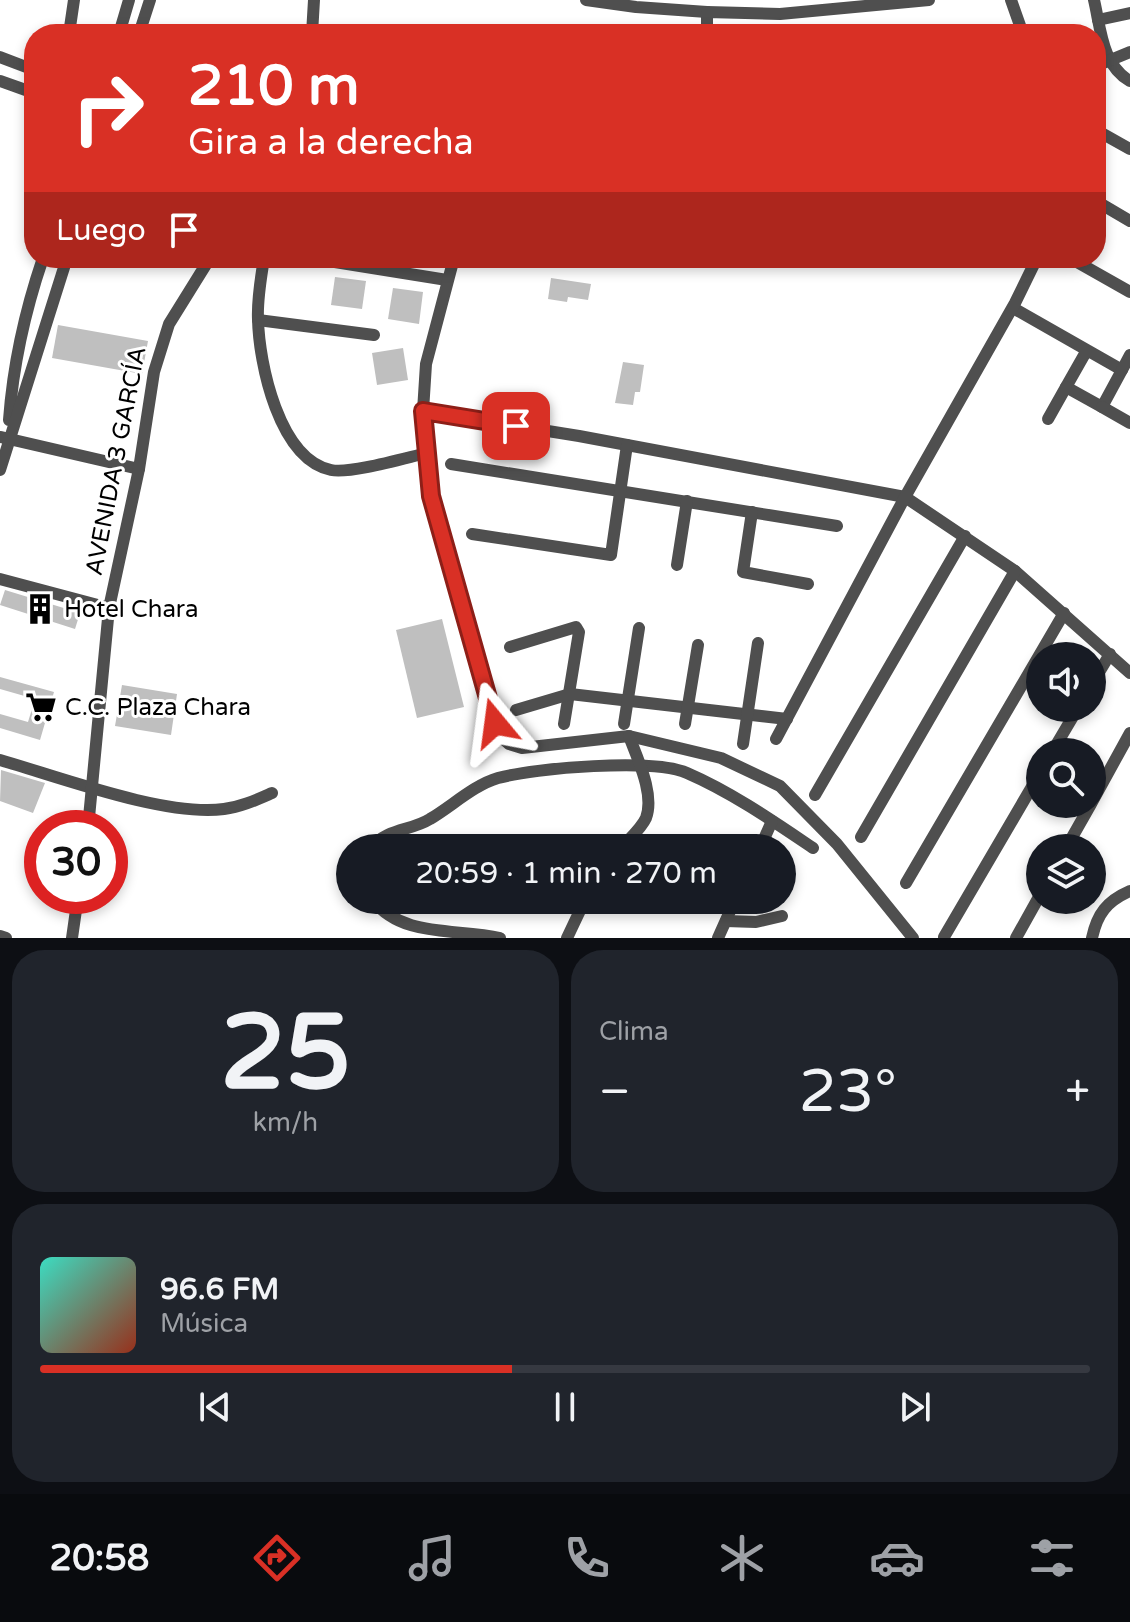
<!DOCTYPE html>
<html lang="es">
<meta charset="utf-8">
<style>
body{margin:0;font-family:"Varela Round",sans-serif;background:#20242c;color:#f1f3f6;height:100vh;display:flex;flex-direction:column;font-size:30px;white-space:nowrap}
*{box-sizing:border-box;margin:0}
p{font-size:26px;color:#9ea1a6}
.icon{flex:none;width:44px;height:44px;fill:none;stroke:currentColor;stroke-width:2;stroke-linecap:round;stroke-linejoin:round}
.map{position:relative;height:938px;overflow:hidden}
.drawer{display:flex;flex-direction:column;gap:12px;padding:12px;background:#0d0f14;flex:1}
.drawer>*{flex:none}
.hud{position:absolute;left:24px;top:24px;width:1082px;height:244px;border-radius:32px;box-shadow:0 4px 12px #0003;background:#d93025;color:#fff;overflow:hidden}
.buttons{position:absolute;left:1026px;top:642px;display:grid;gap:16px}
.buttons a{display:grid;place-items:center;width:80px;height:80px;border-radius:50%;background:#171b24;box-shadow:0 4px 12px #0003;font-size:40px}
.speed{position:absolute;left:24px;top:810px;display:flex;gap:16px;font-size:40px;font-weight:700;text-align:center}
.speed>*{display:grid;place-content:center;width:104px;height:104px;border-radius:50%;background:#171b24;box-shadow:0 4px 12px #0003;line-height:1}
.speed .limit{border:12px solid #d22;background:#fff;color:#111}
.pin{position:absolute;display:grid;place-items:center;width:68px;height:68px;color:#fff;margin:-34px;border-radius:16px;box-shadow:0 4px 12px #0006}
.me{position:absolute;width:88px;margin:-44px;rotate:344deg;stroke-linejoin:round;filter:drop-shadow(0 0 6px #0008)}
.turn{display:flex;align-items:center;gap:28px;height:168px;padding:0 32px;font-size:36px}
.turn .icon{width:104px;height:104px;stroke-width:2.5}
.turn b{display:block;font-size:56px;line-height:68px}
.then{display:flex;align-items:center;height:76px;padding:0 32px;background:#0003;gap:16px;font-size:30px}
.big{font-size:60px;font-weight:600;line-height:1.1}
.drawer .tile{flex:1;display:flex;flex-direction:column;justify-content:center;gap:12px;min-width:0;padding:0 28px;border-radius:32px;background:#20242c}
.drawer .dial{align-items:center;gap:0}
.dial b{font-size:104px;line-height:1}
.song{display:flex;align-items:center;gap:24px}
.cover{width:96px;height:96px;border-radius:12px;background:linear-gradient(135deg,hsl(170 70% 55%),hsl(10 70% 35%))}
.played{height:8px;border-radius:4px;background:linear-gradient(90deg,#d93025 45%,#363941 45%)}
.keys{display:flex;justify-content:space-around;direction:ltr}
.heat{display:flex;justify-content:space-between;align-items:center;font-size:44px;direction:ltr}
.drawer .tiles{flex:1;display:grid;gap:12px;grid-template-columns:1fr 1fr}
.tile:last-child{grid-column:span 2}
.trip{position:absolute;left:336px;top:834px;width:460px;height:80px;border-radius:40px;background:#171b24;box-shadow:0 4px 12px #0003;font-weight:600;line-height:80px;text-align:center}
.menu{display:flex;height:128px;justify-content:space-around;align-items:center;background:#090b0e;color:#9ea1a6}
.menu .icon{width:56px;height:56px}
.menu .on{color:#d93025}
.menu b{font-size:36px;color:#f1f3f6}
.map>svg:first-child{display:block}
.building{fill:#bfbfbf}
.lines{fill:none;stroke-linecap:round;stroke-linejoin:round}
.minor{stroke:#4f4f4f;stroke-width:12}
.route-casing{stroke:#8d1f18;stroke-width:20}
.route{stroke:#d93025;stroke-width:14}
.labels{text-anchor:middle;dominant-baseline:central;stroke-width:6;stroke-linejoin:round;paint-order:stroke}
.street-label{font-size:24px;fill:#000;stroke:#fff}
.poi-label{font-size:24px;fill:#000;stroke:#fff;text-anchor:start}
</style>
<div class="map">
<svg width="1130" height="938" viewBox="0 0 1130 938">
<rect width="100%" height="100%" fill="#fff"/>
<g class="building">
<path d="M335,277L366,281L362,309L331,305Z"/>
<path d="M551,278L591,284L588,300L568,297L567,302L548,299Z"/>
<path d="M393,288L423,292L419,324L388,319Z"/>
<path d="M58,325L148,341L142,374L52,358Z"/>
<path d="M403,348L408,380L377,385L372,353Z"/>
<path d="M623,362L644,365L640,392H635L633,405L615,403Z"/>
<path d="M5,590L80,613L75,629L0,605Z"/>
<path d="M442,619L464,707L417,718L396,630Z"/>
<path d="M0,677L54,692L40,740L0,728V714L28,722L35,699L0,689Z"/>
<path d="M122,685L177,694L171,735L115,726Z"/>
<path d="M1,770L45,783L33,813L0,801Z"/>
</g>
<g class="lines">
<g class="minor">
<path d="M586,0L636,7L707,12"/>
<path d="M1011,0L1023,34"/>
<path d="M1094,0C1101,30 1102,65 1130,81"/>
<path d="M1098,20L1130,13"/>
<path d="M69,34L74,0"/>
<path d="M119,34L129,0"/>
<path d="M139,34L150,0"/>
<path d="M312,34L314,0"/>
<path d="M707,34V12L780,14L929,0"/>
<path d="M0,57L34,70"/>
<path d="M1096,66L1130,52"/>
<path d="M0,81L34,93"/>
<path d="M1096,130L1130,149"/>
<path d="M1096,201L1130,221"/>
<path d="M264,258C261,278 257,299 258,319C259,364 279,459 331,470C350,474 405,458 427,453"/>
<path d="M310,258L447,280"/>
<path d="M454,258L426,364L423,411L431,496L499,735L509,744L522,748L629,736L721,758L780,786L837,844L913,938"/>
<path d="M1070,258L1130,292"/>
<path d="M1013,308L1122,370L1102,407L1066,387L1087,350"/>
<path d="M258,320L374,335"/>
<path d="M1122,370L1130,355"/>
<path d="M1102,407L1130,423"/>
<path d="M423,411L579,436L905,497L1015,571L1130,673"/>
<path d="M1048,419L1066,387"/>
<path d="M9,420C13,365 25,311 43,258"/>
<path d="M1,437L139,469"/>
<path d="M451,464L837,526"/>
<path d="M0,470L67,258"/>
<path d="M752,512L743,572L808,584"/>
<path d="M472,534L611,555L627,445"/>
<path d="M677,565L687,501"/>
<path d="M0,579L109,608"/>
<path d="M510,647L576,627L579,632L564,724"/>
<path d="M1092,684L1110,654"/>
<path d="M516,710L570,694L787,719"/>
<path d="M624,724L639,628"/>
<path d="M685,724L698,645"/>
<path d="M776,739L905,497L1015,303L1037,258"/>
<path d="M743,744L758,643"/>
<path d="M1052,752L1078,708"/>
<path d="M0,760C59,777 166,817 224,809C241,807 256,800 272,793"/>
<path d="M815,795L965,536"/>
<path d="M1092,802L1130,733"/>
<path d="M88,828L109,608L139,469L154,372L169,324L210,258"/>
<path d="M861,837L1015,571"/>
<path d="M371,848C387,828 411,831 430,819C452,806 474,785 498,778C535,768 653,758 687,773C731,792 773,821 813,848"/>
<path d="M621,848C629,839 641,829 646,818C655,794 637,758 629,736"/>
<path d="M760,848L772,821"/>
<path d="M1066,848L1091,804"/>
<path d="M906,883L1064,613"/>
<path d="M373,900C402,938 456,928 500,938"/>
<path d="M726,921L756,922L782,916"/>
<path d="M0,936L6,938"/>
<path d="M944,937L1040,773"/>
<path d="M72,938L78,896"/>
<path d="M567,938L585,900"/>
<path d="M718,938L735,900"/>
<path d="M1016,938L1040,895"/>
<path d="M1092,938C1097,914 1107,901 1130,891"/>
</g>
</g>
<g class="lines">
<defs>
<path id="route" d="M495,723L431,496L423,411L516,426"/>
</defs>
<use href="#route" class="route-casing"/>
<use href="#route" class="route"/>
</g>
<defs>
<symbol id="building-bare" viewBox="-9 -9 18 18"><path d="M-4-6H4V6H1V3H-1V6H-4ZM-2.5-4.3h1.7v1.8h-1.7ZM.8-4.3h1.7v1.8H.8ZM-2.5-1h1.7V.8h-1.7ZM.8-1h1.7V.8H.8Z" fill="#000" stroke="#fff" stroke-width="2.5" paint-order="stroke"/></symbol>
<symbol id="supermarket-bare" viewBox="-9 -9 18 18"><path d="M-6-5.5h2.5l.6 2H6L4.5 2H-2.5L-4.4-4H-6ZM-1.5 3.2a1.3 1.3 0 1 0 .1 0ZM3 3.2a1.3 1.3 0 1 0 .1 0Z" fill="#000" stroke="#fff" stroke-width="2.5" paint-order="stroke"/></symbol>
</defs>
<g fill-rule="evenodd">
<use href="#building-bare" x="18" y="587" width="44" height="44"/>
<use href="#supermarket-bare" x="19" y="685" width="44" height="44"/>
</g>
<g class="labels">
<g class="street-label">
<text transform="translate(116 461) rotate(-79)">AVENIDA 3 GARCÍA</text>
</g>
<g class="poi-label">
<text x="64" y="609">Hotel Chara</text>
<text x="65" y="707">C.C. Plaza Chara</text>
</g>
</g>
</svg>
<div class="buttons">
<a><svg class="icon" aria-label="sound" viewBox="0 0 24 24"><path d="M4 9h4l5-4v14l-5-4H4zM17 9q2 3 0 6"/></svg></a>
<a><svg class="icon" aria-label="search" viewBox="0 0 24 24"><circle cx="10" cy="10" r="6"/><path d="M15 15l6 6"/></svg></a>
<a><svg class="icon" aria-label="layers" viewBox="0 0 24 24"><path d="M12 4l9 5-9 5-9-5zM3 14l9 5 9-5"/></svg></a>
</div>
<div class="speed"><div class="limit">30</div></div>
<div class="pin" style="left:516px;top:426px;background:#d93025"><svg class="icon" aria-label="arrive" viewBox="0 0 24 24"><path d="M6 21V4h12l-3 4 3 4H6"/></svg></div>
<svg class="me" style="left:495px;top:723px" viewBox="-20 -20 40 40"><path d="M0-17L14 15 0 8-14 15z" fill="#d93025" stroke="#fff" stroke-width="4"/></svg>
<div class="trip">20:59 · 1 min · 270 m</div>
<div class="hud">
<div class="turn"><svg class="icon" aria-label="right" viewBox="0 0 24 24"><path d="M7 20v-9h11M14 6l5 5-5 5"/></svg><div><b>210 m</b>Gira a la derecha</div></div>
<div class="then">Luego<svg class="icon" aria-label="arrive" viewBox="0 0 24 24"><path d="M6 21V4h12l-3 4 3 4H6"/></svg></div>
</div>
</div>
<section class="drawer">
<div class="tiles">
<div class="tile dial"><b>25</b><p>km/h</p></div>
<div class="tile"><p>Clima</p>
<div class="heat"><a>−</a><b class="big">23°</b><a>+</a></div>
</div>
<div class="tile">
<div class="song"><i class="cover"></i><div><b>96.6 FM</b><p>Música</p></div></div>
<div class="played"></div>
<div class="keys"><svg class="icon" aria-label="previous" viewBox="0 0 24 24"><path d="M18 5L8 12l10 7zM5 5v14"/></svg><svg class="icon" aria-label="pause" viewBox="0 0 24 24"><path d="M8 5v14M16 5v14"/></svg><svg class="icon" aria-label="next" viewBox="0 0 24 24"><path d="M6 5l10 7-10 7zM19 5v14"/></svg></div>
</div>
</div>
</section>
<nav class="menu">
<b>20:58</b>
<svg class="icon on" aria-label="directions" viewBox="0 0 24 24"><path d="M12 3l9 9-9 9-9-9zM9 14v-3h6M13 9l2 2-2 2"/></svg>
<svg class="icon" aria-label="music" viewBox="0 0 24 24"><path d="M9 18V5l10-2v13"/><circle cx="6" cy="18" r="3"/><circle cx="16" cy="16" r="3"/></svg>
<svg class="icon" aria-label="phone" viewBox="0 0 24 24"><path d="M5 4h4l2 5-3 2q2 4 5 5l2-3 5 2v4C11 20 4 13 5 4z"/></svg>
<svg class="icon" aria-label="climate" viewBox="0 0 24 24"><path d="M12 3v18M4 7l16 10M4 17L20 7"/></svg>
<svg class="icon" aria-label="car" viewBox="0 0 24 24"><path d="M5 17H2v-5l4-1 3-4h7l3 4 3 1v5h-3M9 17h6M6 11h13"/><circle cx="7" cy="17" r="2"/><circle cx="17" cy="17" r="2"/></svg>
<svg class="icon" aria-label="filters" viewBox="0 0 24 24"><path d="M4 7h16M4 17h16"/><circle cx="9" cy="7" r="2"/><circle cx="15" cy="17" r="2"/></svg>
</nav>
